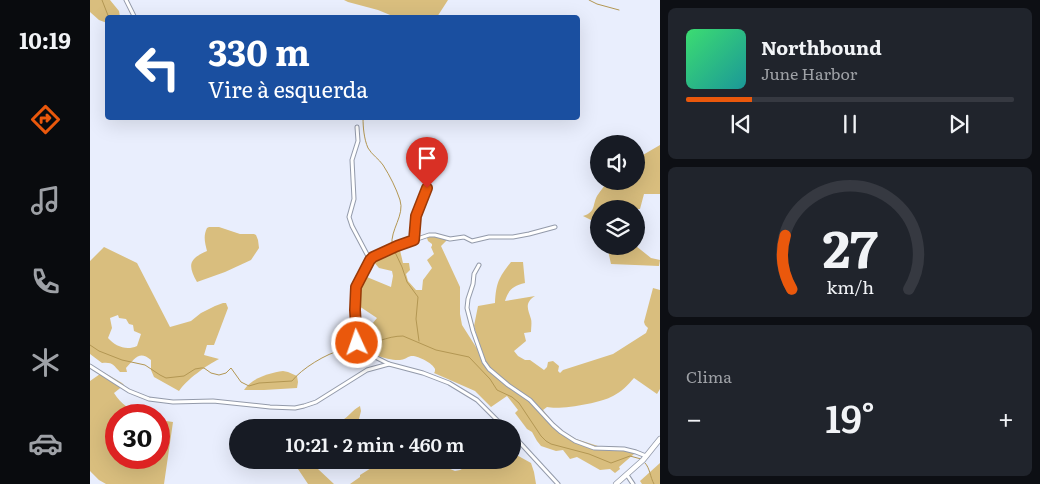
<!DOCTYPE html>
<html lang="pt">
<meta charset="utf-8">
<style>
body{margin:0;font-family:Literata,serif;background:#20242c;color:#f1f3f6;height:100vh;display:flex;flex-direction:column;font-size:19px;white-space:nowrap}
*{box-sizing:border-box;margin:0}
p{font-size:16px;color:#9ea1a6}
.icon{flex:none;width:28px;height:28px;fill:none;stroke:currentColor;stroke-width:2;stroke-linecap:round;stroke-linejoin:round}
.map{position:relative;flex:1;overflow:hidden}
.details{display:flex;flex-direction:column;gap:8px;padding:8px;background:#0d0f14;width:380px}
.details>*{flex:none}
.banner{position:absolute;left:15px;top:15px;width:475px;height:105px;border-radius:5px;box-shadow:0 5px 20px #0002;background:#1a4fa0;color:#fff;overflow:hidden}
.fabs{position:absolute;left:500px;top:135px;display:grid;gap:10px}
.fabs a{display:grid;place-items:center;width:55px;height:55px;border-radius:50%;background:#171b24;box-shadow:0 5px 20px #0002;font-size:25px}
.speed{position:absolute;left:15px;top:404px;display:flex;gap:10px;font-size:25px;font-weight:700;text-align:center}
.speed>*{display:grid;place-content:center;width:65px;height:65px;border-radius:50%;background:#171b24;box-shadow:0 5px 20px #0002;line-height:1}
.speed .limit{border:8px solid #d22;background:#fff;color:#111}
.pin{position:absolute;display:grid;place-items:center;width:42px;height:42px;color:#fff;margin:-51px -21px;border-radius:50% 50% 50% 0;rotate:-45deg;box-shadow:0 0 5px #0007}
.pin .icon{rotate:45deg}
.me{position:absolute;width:55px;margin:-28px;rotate:357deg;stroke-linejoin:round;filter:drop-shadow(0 0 4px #0008)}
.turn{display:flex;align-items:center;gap:18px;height:105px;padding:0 20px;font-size:22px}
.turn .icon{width:65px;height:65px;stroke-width:2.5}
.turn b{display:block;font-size:35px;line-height:42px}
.big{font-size:38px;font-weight:600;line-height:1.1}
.details .tile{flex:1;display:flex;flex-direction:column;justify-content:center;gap:8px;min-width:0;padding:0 18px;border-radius:8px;background:#20242c}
.details .dial{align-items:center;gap:0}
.dial svg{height:130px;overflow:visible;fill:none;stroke:#363941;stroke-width:7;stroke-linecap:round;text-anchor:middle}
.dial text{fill:#f1f3f6;stroke:none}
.song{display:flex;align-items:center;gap:15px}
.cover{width:60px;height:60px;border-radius:8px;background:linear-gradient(135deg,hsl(140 70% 55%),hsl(180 70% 35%))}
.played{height:5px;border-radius:2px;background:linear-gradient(90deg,#ea580c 20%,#363941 20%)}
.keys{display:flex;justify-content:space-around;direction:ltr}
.heat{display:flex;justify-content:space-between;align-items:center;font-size:28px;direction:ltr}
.trip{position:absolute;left:139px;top:419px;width:292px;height:50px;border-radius:25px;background:#171b24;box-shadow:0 5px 20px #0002;font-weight:600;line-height:50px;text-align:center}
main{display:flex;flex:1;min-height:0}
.dock{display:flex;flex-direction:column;width:90px;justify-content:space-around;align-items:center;background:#090b0e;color:#9ea1a6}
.dock .icon{width:35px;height:35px}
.dock .active{color:#ea580c}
.dock b{font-size:22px;color:#f1f3f6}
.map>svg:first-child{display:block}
.green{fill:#d9be7e;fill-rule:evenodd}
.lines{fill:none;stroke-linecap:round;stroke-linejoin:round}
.stream{stroke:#b39753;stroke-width:1}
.street-casing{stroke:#939aaa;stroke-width:5}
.secondary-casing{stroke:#939aaa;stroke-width:6}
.street{stroke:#fff;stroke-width:3}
.secondary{stroke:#fff;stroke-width:4.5}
.route-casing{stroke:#983908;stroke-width:12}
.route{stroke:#ea580c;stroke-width:9}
</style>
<main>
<nav class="dock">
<b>10:19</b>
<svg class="icon active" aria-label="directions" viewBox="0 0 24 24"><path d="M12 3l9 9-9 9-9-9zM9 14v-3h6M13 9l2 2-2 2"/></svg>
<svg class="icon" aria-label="music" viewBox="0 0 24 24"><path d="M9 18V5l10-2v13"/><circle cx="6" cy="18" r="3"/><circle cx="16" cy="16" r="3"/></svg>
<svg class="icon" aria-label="phone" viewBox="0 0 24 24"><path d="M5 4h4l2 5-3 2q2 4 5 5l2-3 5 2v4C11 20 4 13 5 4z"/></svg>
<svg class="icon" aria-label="climate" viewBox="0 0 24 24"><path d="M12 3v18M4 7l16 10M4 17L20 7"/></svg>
<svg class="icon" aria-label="car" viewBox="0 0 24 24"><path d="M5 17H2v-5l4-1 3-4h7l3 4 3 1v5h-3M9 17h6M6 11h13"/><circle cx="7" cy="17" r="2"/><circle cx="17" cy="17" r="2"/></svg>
</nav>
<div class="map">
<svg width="570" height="484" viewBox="0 0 570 484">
<rect width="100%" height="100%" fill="#e9eefd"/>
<g class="green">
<path d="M0,0H20L29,11L30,17L18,18L17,23L9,20L0,12Z"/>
<path d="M254,0H358L347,17H305L288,10L258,2Z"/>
<path d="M570,145V194H554L550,209H509V228L501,220L493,216C506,212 502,206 507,196C510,191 514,187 517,181H546V159Z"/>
<path d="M119,227H129L150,234H164L166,235L168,240L169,248L161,260L135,272L107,282C98,266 98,259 117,251C115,243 113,236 117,228Z"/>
<path d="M336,235H352L360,237L351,246L370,287V314L372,325L386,347L388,349L390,347L384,326L388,306L405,303C406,283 409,277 421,262H433L435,283C423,286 419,289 415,301L445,296C434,303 438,309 441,319C442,323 441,328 441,332L434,333L436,341L424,351L428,356L435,360H440L454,370L457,367L458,362L463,361L469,366L468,371L470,373L473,370L523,354L556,333L558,328L555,325L554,322L563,288L570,290V389L567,394L544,378C538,385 531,392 523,396C511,403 471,410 457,407L453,410L467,428L486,439L508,446L530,447L547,450L544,454L529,467L530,469L525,473L520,469L510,470L487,457L480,459L473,450L466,451L451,446L447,441L442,432L437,429L425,413L428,410L417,396L401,407L385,391L344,373C345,372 345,371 345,369C343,363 327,355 321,356C317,357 314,360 310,360C299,361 275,353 270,344L285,333V327L282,324L287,318L266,304L267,287L272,275L301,287L303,276L302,271L289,268L282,260L279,259V257H284L309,246L313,263H319L320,270L316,274L318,281L326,290H332L333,280L342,268L337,260L344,254L341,247L342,246V244L338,241Z"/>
<path d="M517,246H546L561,258L570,260L569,266L521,264Z"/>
<path d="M14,247L47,263L80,327L101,321L111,313L125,306L133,303H136L138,308L124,345H117L114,355L129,359C117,365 96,380 89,391L64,377L61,370V360C49,350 45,359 36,368L37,372H30C23,365 23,362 12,363L0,354V261ZM28,315L29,318L36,319L39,324L43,325L44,331L51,334L47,346C36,351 25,346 18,338L22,328L20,318Z"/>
<path d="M193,371L198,372L207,376L208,382L207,388L174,390H154C162,378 179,373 193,371Z"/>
<path d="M13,372L32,383L34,385L24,393C31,404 40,410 51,415H26V458H69V420L83,422L74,484H16L9,480L0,471V381Z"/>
<path d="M270,406L271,411L267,427H223C232,425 242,426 251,421C259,417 262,410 270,406Z"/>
<path d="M423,453L441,463L444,472L446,484H260L270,477V475L294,460H338L365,471L370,470L389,460H422Z"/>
<path d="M202,460H223L228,469L244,484H218Z"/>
<path d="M570,463V484H552L550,481Z"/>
</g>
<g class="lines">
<g class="stream">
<path d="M12,0L19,18"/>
<path d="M499,0L507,4L529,10"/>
<path d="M24,18L27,17L30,18"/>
<path d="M273,118C273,127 274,139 278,148C282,155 289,159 293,165C300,176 306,188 310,200C315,215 300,230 302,245"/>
<path d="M304,250L312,267L317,282L328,297L326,319L329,341"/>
<path d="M0,345L9,351L32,360L55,365L70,375L76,378L94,376L105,369L111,368H114L121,373L129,375L136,373L141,368L151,382L159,386L169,383L202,381C211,369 237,353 252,350C257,349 263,350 268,349C282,344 297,336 313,336L346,350L379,357L400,379L407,390L422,397L429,403L451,436L456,441L461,444L499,454L521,463L540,456L551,459"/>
<path d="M555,463C560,468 560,477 564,484"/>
</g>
<defs>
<g id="street">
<path d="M36,0L45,18"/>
<path d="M267,127L268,141L262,160L264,199L259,217L262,226L280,260"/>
<path d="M324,240L326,216L336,192L337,175"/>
<path d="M389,265L384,274L383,284L378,299L377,308L383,331L394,362L399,369L418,385L440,400L463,425L471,432L485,441L504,448L534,449L546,452L556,456"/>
<path d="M0,366L39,391L59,399L83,402L123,401L180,407L205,408L214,406L226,402L277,370L299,364"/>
<path d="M415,428L387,400L359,383L333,373L299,364L271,350L267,345L266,336L265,294L267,283L280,260L283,257L307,246L339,235H345L360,239L374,237L382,241L399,237H423L439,234L465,227"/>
<path d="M422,434L468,484"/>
<path d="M537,475L543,484"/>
</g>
<path id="secondary" d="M526,484L553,460L570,439"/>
</defs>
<use href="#street" class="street-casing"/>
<use href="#secondary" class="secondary-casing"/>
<use href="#street" class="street"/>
<use href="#secondary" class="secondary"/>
</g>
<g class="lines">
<defs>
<path id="route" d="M267,343L265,310L266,287L280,260L283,257L307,246L324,240L326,216L337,188"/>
</defs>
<use href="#route" class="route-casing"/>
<use href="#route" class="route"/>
</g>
</svg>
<div class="fabs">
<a><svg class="icon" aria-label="sound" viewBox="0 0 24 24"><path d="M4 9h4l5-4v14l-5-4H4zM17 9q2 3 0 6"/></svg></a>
<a><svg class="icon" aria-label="layers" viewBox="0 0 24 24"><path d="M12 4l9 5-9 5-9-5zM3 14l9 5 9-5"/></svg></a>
</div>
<div class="speed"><div class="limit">30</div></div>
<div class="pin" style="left:337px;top:188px;background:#d93025"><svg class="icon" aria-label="arrive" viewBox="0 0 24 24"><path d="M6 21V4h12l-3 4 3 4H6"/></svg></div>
<svg class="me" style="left:267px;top:343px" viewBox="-20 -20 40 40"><circle r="17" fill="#ea580c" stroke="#fff" stroke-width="3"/><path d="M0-11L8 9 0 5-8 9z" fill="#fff"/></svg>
<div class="trip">10:21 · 2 min · 460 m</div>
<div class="banner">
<div class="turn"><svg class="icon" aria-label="left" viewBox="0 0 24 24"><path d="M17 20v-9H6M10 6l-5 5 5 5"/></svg><div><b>330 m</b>Vire à esquerda</div></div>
</div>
</div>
<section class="details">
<div class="tile">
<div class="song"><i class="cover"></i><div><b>Northbound</b><p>June Harbor</p></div></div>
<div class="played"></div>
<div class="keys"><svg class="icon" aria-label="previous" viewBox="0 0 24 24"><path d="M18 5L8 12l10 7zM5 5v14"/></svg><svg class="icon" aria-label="pause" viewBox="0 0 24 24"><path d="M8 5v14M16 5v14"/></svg><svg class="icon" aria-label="next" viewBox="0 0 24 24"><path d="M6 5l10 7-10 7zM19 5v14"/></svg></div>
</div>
<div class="tile dial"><svg viewBox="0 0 100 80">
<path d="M14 69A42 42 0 1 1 86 69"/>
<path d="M14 69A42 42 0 0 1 10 36" stroke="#ea580c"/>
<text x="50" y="56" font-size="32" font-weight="700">27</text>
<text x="50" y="72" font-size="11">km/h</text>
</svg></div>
<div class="tile"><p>Clima</p>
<div class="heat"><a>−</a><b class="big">19°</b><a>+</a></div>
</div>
</section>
</main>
